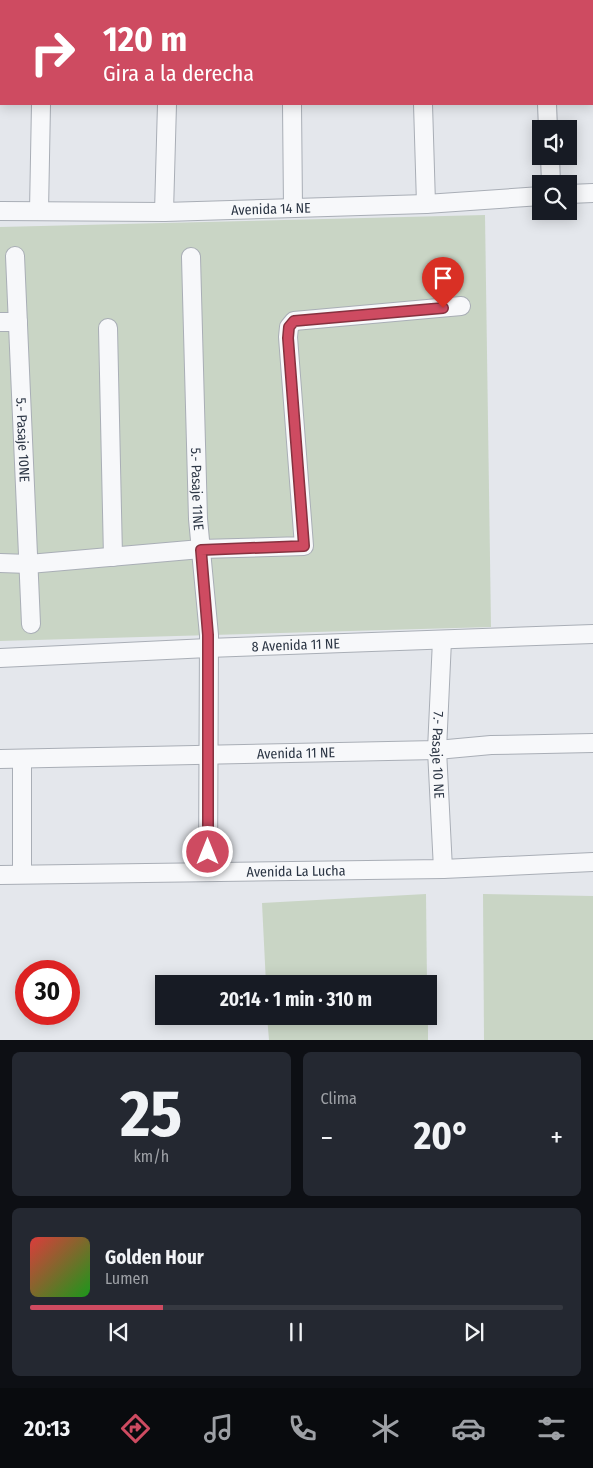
<!DOCTYPE html>
<html lang="es">
<meta charset="utf-8">
<style>
body{margin:0;font-family:"Fira Sans Condensed",sans-serif;background:#242831;color:#f1f3f6;height:100vh;display:flex;flex-direction:column;font-size:19px;white-space:nowrap}
*{box-sizing:border-box;margin:0}
p{font-size:16px;color:#9ea1a6}
.icon{flex:none;width:28px;height:28px;fill:none;stroke:currentColor;stroke-width:2;stroke-linecap:round;stroke-linejoin:round}
.map{position:relative;height:1040px;overflow:hidden}
.panel{display:flex;flex-direction:column;gap:12px;padding:12px;background:#0d0f14;flex:1}
.panel>*{flex:none}
.top-card{position:absolute;left:0px;top:0px;width:594px;height:105px;box-shadow:0 2px 12px #0003;background:#ce4b61;color:#fff;overflow:hidden}
.controls{position:absolute;left:532px;top:120px;display:grid;gap:10px}
.controls a{display:grid;place-items:center;width:45px;height:45px;border-radius:0px;background:#171b24;box-shadow:0 2px 12px #0003;font-size:25px}
.speed{position:absolute;left:15px;top:960px;display:flex;gap:10px;font-size:25px;font-weight:700;text-align:center}
.speed>*{display:grid;place-content:center;width:65px;height:65px;border-radius:50%;background:#171b24;box-shadow:0 2px 12px #0003;line-height:1}
.speed .limit{border:8px solid #d22;background:#fff;color:#111}
.pin{position:absolute;display:grid;place-items:center;width:42px;height:42px;color:#fff;margin:-51px -21px;border-radius:50% 50% 50% 0;rotate:-45deg;box-shadow:0 0 5px #0007}
.pin .icon{rotate:45deg}
.me{position:absolute;width:55px;margin:-28px;rotate:0deg;stroke-linejoin:round;filter:drop-shadow(0 0 4px #0008)}
.turn{display:flex;align-items:center;gap:18px;height:105px;padding:0 20px;font-size:22px}
.turn .icon{width:65px;height:65px;stroke-width:2.5}
.turn b{display:block;font-size:35px;line-height:42px}
.big{font-size:38px;font-weight:700;line-height:1.1}
.panel .tile{flex:1;display:flex;flex-direction:column;justify-content:center;gap:8px;min-width:0;padding:0 18px;border-radius:8px;background:#242831}
.panel .dial{align-items:center;gap:0}
.dial b{font-size:65px;line-height:1}
.song{display:flex;align-items:center;gap:15px}
.cover{width:60px;height:60px;border-radius:8px;background:linear-gradient(135deg,hsl(0 70% 55%),hsl(120 70% 35%))}
.played{height:5px;border-radius:2px;background:linear-gradient(90deg,#ce4b61 25%,#363941 25%)}
.keys{display:flex;justify-content:space-around;direction:ltr}
.heat{display:flex;justify-content:space-between;align-items:center;font-size:28px;direction:ltr}
.panel .tiles{flex:1;display:grid;gap:12px;grid-template-columns:1fr 1fr}
.tile:last-child{grid-column:span 2}
.trip{position:absolute;left:155px;top:975px;width:282px;height:50px;border-radius:0px;background:#171b24;box-shadow:0 2px 12px #0003;font-weight:700;line-height:50px;text-align:center}
.tab-bar{display:flex;height:80px;justify-content:space-around;align-items:center;background:#090b0e;color:#9ea1a6}
.tab-bar .icon{width:35px;height:35px}
.tab-bar .selected{color:#ce4b61}
.tab-bar b{font-size:22px;color:#f1f3f6}
.map>svg:first-child{display:block}
.green{fill:#c9d5c5}
.lines{fill:none;stroke-linecap:round;stroke-linejoin:round}
.minor-casing{stroke:#a9aeb6;stroke-width:20}
.minor{stroke:#f7f8fa;stroke-width:18}
.route-casing{stroke:#86313f;stroke-width:12}
.route{stroke:#ce4b61;stroke-width:9}
.labels{text-anchor:middle;dominant-baseline:central;stroke-width:5;stroke-linejoin:round;paint-order:stroke}
.street-label{font-size:14px;fill:#2b3544;stroke:#f4f6f9}
</style>
<div class="map">
<svg width="593" height="1041" viewBox="0 0 593 1041">
<rect width="100%" height="100%" fill="#e4e7ec"/>
<g class="green">
<path d="M485,215L491,627L0,641V227Z"/>
<path d="M426,894L427,984H266L262,903Z"/>
<path d="M483,894L593,896V1040H484Z"/>
<path d="M267,1016H428V1040H269Z"/>
</g>
<g class="lines">
<defs>
<g id="minor">
<path d="M291,0V1"/>
<path d="M420,0V1"/>
<path d="M541,0V1"/>
<path d="M43,1V0"/>
<path d="M170,1V0"/>
<path d="M292,104L293,208"/>
<path d="M423,104L426,204"/>
<path d="M547,104L548,129"/>
<path d="M550,156L551,184"/>
<path d="M569,194L593,193"/>
<path id="s1" d="M0,211L164,212L426,204L541,196"/>
<path d="M39,211L41,104"/>
<path d="M164,212L167,104"/>
<path id="s2" d="M15,256L31,624"/>
<path id="s3" d="M191,257L198,519L209,635L208,872"/>
<path d="M0,322H18"/>
<path d="M108,328L113,557"/>
<path d="M0,563L29,564L201,549L304,546L288,337L289,327L294,321L461,306"/>
<path id="s4" d="M442,640L437,750L443,869"/>
<path id="s5" d="M0,658L208,648L593,634"/>
<path id="s6" d="M0,759L437,750L491,745L593,743"/>
<path d="M22,759V874"/>
<path id="s7" d="M0,875L443,869L593,862"/>
</g>
</defs>
<use href="#minor" class="minor-casing"/>
<use href="#minor" class="minor"/>
</g>
<g class="lines">
<defs>
<path id="route" d="M208,852V635L201,550L304,546L288,338L289,327L294,321L443,308"/>
</defs>
<use href="#route" class="route-casing"/>
<use href="#route" class="route"/>
</g>
<g class="labels">
<g class="street-label">
<text stroke="none"><textPath href="#s1" startOffset="271">Avenida 14 NE</textPath></text>
<text stroke="none"><textPath href="#s2" startOffset="184">5.- Pasaje 10NE</textPath></text>
<text stroke="none"><textPath href="#s3" startOffset="232">5.- Pasaje 11NE</textPath></text>
<text stroke="none"><textPath href="#s5" startOffset="296">8 Avenida 11 NE</textPath></text>
<text stroke="none"><textPath href="#s6" startOffset="296">Avenida 11 NE</textPath></text>
<text stroke="none"><textPath href="#s4" startOffset="115">7.- Pasaje 10 NE</textPath></text>
<text stroke="none"><textPath href="#s7" startOffset="296">Avenida La Lucha</textPath></text>
</g>
</g>
</svg>
<div class="controls">
<a><svg class="icon" aria-label="sound" viewBox="0 0 24 24"><path d="M4 9h4l5-4v14l-5-4H4zM17 9q2 3 0 6"/></svg></a>
<a><svg class="icon" aria-label="search" viewBox="0 0 24 24"><circle cx="10" cy="10" r="6"/><path d="M15 15l6 6"/></svg></a>
</div>
<div class="speed"><div class="limit">30</div></div>
<div class="pin" style="left:443px;top:308px;background:#d93025"><svg class="icon" aria-label="arrive" viewBox="0 0 24 24"><path d="M6 21V4h12l-3 4 3 4H6"/></svg></div>
<svg class="me" style="left:208px;top:852px" viewBox="-20 -20 40 40"><circle r="17" fill="#ce4b61" stroke="#fff" stroke-width="3"/><path d="M0-11L8 9 0 5-8 9z" fill="#fff"/></svg>
<div class="trip">20:14 · 1 min · 310 m</div>
<div class="top-card">
<div class="turn"><svg class="icon" aria-label="right" viewBox="0 0 24 24"><path d="M7 20v-9h11M14 6l5 5-5 5"/></svg><div><b>120 m</b>Gira a la derecha</div></div>
</div>
</div>
<section class="panel">
<div class="tiles">
<div class="tile dial"><b>25</b><p>km/h</p></div>
<div class="tile"><p>Clima</p>
<div class="heat"><a>−</a><b class="big">20°</b><a>+</a></div>
</div>
<div class="tile">
<div class="song"><i class="cover"></i><div><b>Golden Hour</b><p>Lumen</p></div></div>
<div class="played"></div>
<div class="keys"><svg class="icon" aria-label="previous" viewBox="0 0 24 24"><path d="M18 5L8 12l10 7zM5 5v14"/></svg><svg class="icon" aria-label="pause" viewBox="0 0 24 24"><path d="M8 5v14M16 5v14"/></svg><svg class="icon" aria-label="next" viewBox="0 0 24 24"><path d="M6 5l10 7-10 7zM19 5v14"/></svg></div>
</div>
</div>
</section>
<nav class="tab-bar">
<b>20:13</b>
<svg class="icon selected" aria-label="directions" viewBox="0 0 24 24"><path d="M12 3l9 9-9 9-9-9zM9 14v-3h6M13 9l2 2-2 2"/></svg>
<svg class="icon" aria-label="music" viewBox="0 0 24 24"><path d="M9 18V5l10-2v13"/><circle cx="6" cy="18" r="3"/><circle cx="16" cy="16" r="3"/></svg>
<svg class="icon" aria-label="phone" viewBox="0 0 24 24"><path d="M5 4h4l2 5-3 2q2 4 5 5l2-3 5 2v4C11 20 4 13 5 4z"/></svg>
<svg class="icon" aria-label="climate" viewBox="0 0 24 24"><path d="M12 3v18M4 7l16 10M4 17L20 7"/></svg>
<svg class="icon" aria-label="car" viewBox="0 0 24 24"><path d="M5 17H2v-5l4-1 3-4h7l3 4 3 1v5h-3M9 17h6M6 11h13"/><circle cx="7" cy="17" r="2"/><circle cx="17" cy="17" r="2"/></svg>
<svg class="icon" aria-label="filters" viewBox="0 0 24 24"><path d="M4 7h16M4 17h16"/><circle cx="9" cy="7" r="2"/><circle cx="15" cy="17" r="2"/></svg>
</nav>
